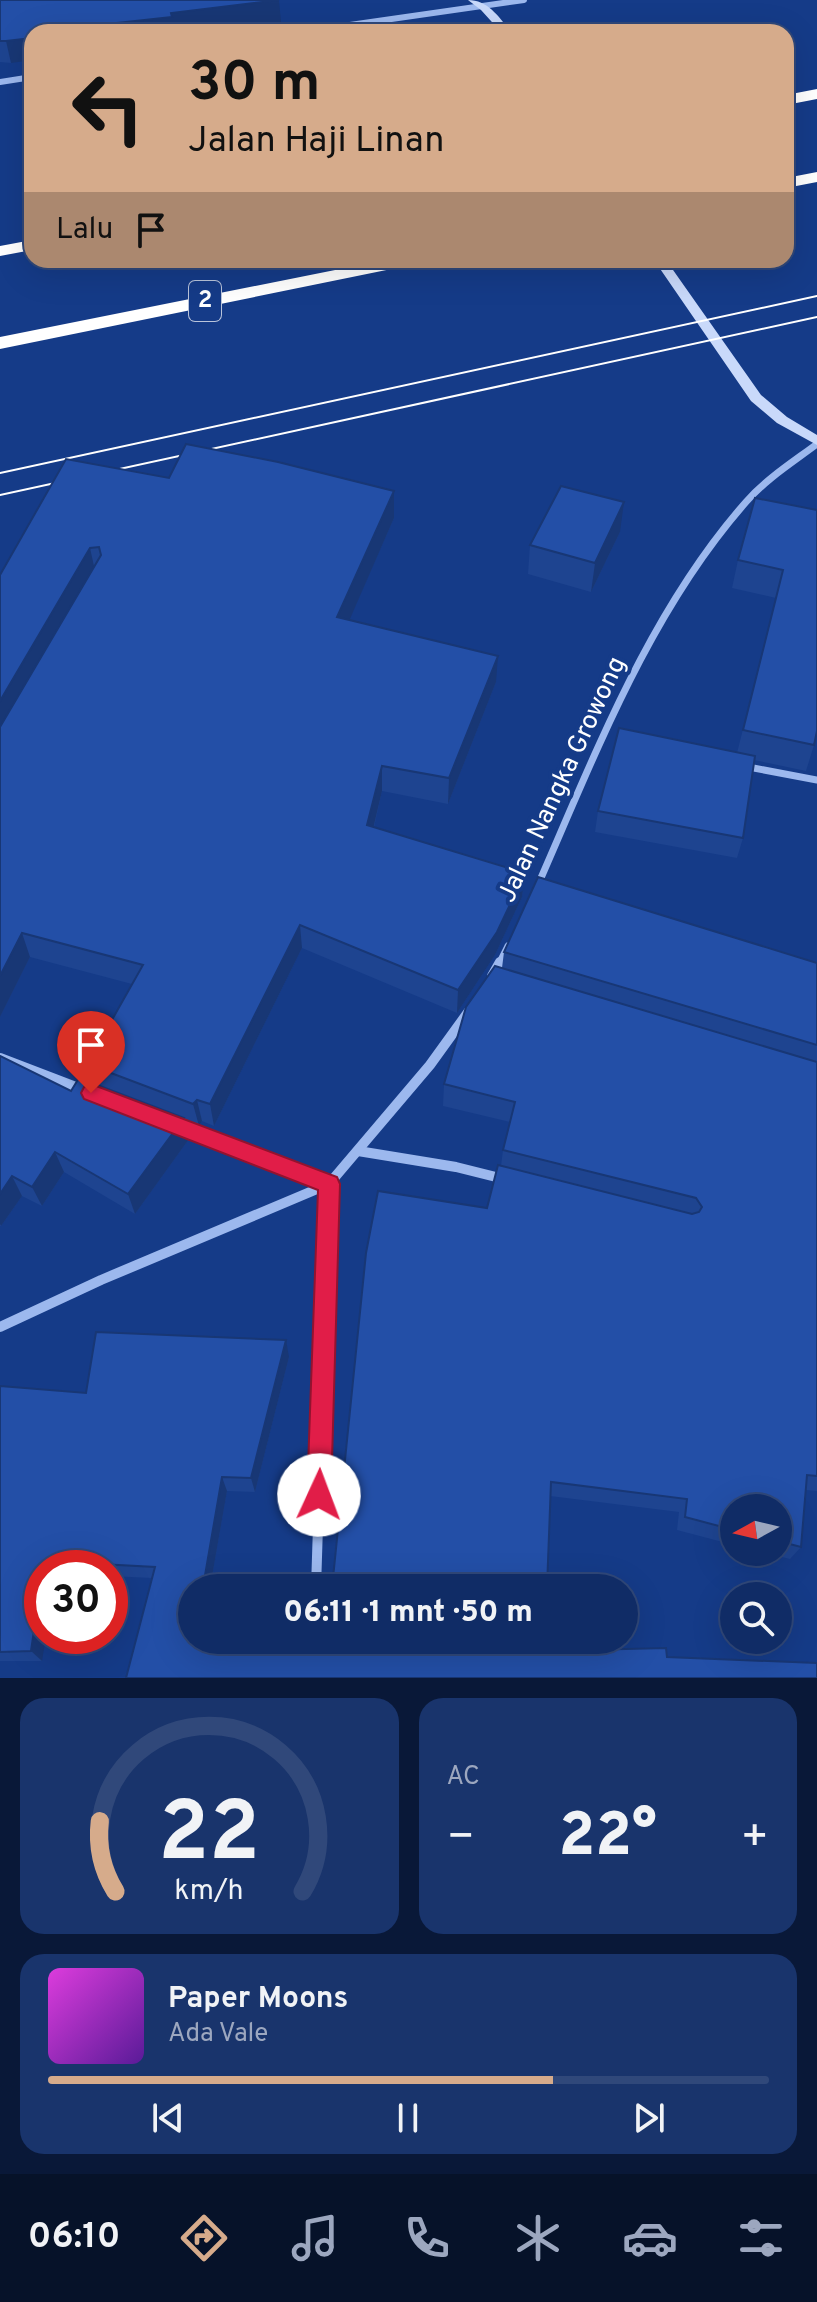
<!DOCTYPE html>
<html lang="id">
<meta charset="utf-8">
<style>
body{margin:0;font-family:Overpass,sans-serif;background:#19346c;color:#f1f3f6;height:100vh;display:flex;flex-direction:column;font-size:30px;white-space:nowrap}
*{box-sizing:border-box;margin:0}
p{font-size:26px;color:#9ca7bf}
.icon{flex:none;width:44px;height:44px;fill:none;stroke:currentColor;stroke-width:2;stroke-linecap:round;stroke-linejoin:round}
.map{position:relative;height:1678px;overflow:hidden}
.side{display:flex;flex-direction:column;gap:20px;padding:20px;background:#091838;flex:1}
.side>*{flex:none}
.banner{position:absolute;left:24px;top:24px;width:770px;height:244px;border-radius:24px;box-shadow:0 8px 32px #0002,0 0 0 2px #30487a;background:#d6ab8b;color:#111;overflow:hidden}
.needle{width:52px;rotate:262deg}
.controls{position:absolute;left:720px;top:1494px;display:grid;gap:16px}
.controls a{display:grid;place-items:center;width:72px;height:72px;border-radius:50%;background:#102c66;box-shadow:0 8px 32px #0002,0 0 0 2px #30487a;font-size:40px}
.speed{position:absolute;left:24px;top:1550px;display:flex;gap:16px;font-size:40px;font-weight:700;text-align:center}
.speed>*{display:grid;place-content:center;width:104px;height:104px;border-radius:50%;background:#102c66;box-shadow:0 8px 32px #0002,0 0 0 2px #30487a;line-height:1}
.speed .limit{border:12px solid #d22;background:#fff;color:#111}
.pin{position:absolute;display:grid;place-items:center;width:68px;height:68px;color:#fff;margin:-82px -34px;border-radius:50% 50% 50% 0;rotate:-45deg;box-shadow:0 0 8px #0007}
.pin .icon{rotate:45deg}
.me{position:absolute;width:88px;margin:-44px;rotate:2deg;stroke-linejoin:round;filter:drop-shadow(0 0 6px #0008)}
.turn{display:flex;align-items:center;gap:28px;height:168px;padding:0 32px;font-size:36px}
.turn .icon{width:104px;height:104px;stroke-width:2.5}
.turn b{display:block;font-size:56px;line-height:68px}
.then{display:flex;align-items:center;height:76px;padding:0 32px;background:#0003;gap:16px;font-size:30px}
.big{font-size:60px;font-weight:800;line-height:1.1}
.side .widget{flex:1;display:flex;flex-direction:column;justify-content:center;gap:12px;min-width:0;padding:0 28px;border-radius:24px;background:#19346c}
.side .dial{align-items:center;gap:0}
.dial svg{height:208px;overflow:visible;fill:none;stroke:#30487a;stroke-width:7;stroke-linecap:round;text-anchor:middle}
.dial text{fill:#f1f3f6;stroke:none}
.song{display:flex;align-items:center;gap:24px}
.cover{width:96px;height:96px;border-radius:12px;background:linear-gradient(135deg,hsl(300 70% 55%),hsl(270 70% 35%))}
.played{height:8px;border-radius:4px;background:linear-gradient(90deg,#d6ab8b 70%,#30487a 70%)}
.keys{display:flex;justify-content:space-around;direction:ltr}
.heat{display:flex;justify-content:space-between;align-items:center;font-size:44px;direction:ltr}
.side .tiles{flex:1;display:grid;gap:20px;grid-template-columns:1fr 1fr}
.widget:last-child{grid-column:span 2}
.trip{position:absolute;left:178px;top:1574px;width:460px;height:80px;border-radius:40px;background:#102c66;box-shadow:0 8px 32px #0002,0 0 0 2px #30487a;font-weight:800;line-height:80px;text-align:center}
.menu{display:flex;height:128px;justify-content:space-around;align-items:center;background:#061229;color:#9ca7bf}
.menu .icon{width:56px;height:56px}
.menu .selected{color:#d6ab8b}
.menu b{font-size:36px;color:#f1f3f6}
.map>svg:first-child{display:block}
.lines{fill:none;stroke-linecap:round;stroke-linejoin:round}
.street-far2{stroke:#9cb8ee;stroke-width:6}
.street-far1{stroke:#9cb8ee;stroke-width:7}
.street{stroke:#9cb8ee;stroke-width:10}
.secondary{fill:#c9d9fa;fill-rule:evenodd}
.highway{fill:#fff;fill-rule:evenodd}
.tram{stroke:#fff;stroke-width:2}
.wall{fill:#1e4490}
.shaded-wall{fill:#183775}
.building{fill:#234fa7;stroke:#183775;stroke-width:2}
.route{fill:#e11d48;stroke:#92132f;stroke-width:2}
.labels{text-anchor:middle;dominant-baseline:central;stroke-width:8;stroke-linejoin:round;paint-order:stroke}
.shield{fill:#153b88;stroke:#b9c4db;stroke-width:2}
.shield-label{font-size:24px;font-weight:bold;fill:#fff}
.street-label{font-size:26px;fill:#fff;stroke:#153b88}
</style>
<div class="map">
<svg width="817" height="1678" viewBox="0 0 817 1678">
<rect width="100%" height="100%" fill="#153b88"/>
<g class="lines">
<g class="street-far2">
<path d="M301,32L524,0"/>
<path d="M0,82L32,77"/>
</g>
<g class="street-far1">
<path d="M743,766L817,780"/>
<path d="M537,887C595,755 649,612 746,502C766,479 793,462 817,444"/>
<path d="M499,964L508,946"/>
</g>
<g class="street">
<path d="M492,976L500,962"/>
<path d="M0,1058L81,1089"/>
<path d="M176,1126L329,1184L316,1588"/>
<path d="M358,1151L456,1167L504,1179"/>
<path d="M0,1327L101,1280L329,1184L430,1065L469,1011"/>
</g>
<g class="secondary">
<path d="M468,0C488,0 499,17 511,32H501L481,10Z"/>
<path d="M654,260H666L761,395L787,417L817,435V445L777,423L751,401Z"/>
</g>
<g class="highway">
<path d="M817,89V99L786,105V95Z"/>
<path d="M817,172V182L786,188V178Z"/>
<path d="M32,240V250L0,256V246Z"/>
<path d="M385,260H420L411,265L0,349V337Z"/>
</g>
<g class="tram">
<path d="M0,473L817,296"/>
<path d="M0,495L817,317"/>
</g>
</g>
<g class="wall">
<path d="M0,0L281,22L32,32L11,63L0,62Z"/>
<path d="M169,478L394,491V518L349,620L496,682L448,804L382,791L374,827L525,873L522,897L495,955L457,1013L302,948L214,1126L202,1121L199,1126L184,1120L189,1139L135,1214L64,1172L42,1206L22,1196L1,1226H0V1056L71,1091L94,1084L87,1064L132,984L30,957L0,1017V575Z"/>
<path d="M817,510L814,745L806,771L754,760L743,838L737,858L595,832L598,811L737,753L776,598L732,588L738,560Z"/>
<path d="M620,532L591,592L528,574L530,545Z"/>
<path d="M504,952L817,963V1491L806,1490L801,1547L790,1559L762,1552H778V1508H734V1545L677,1530L679,1512L550,1496L487,1208L501,1166L503,1150L510,1122L443,1106L444,1084L502,968Z"/>
<path d="M289,1357L255,1492L227,1491L210,1588H192V1640L326,1646L545,1640L126,1678L152,1578L110,1576V1568H42V1661H0V1386L86,1393Z"/>
</g>
<g class="shaded-wall">
<path d="M279,0L281,22L199,32H76L88,26L171,13Z"/>
<path d="M32,38V60L11,63L6,41Z"/>
<path d="M394,491V518L339,644L337,617Z"/>
<path d="M624,502L620,532L591,592L595,563Z"/>
<path d="M90,548L96,575L0,741V701Z"/>
<path d="M498,656L496,682L448,804L449,778Z"/>
<path d="M382,766V791L368,850L367,825Z"/>
<path d="M525,873L522,897L495,955L457,1013L458,990Z"/>
<path d="M300,925L302,948L214,1126L210,1104Z"/>
<path d="M22,933L30,957L0,1017V976Z"/>
<path d="M197,1100L202,1121L199,1126L193,1104Z"/>
<path d="M184,1118L189,1139L135,1214L128,1194Z"/>
<path d="M55,1152L64,1172L42,1206L32,1187Z"/>
<path d="M12,1176L22,1196L1,1226L0,1224V1194Z"/>
<path d="M286,1340L289,1357L255,1492L251,1478Z"/>
<path d="M222,1477L227,1491L210,1588H203Z"/>
<path d="M44,1561L51,1568H43Z"/>
<path d="M42,1576V1636H46L42,1661L31,1651Z"/>
</g>
<g class="building">
<path d="M0,0H279L171,13L172,17L88,26L89,30L76,32H32V38L6,41H0Z"/>
<path d="M186,444L278,462L394,491L337,617L498,656L449,778L382,766L367,825L525,873L497,932L458,990L300,925L210,1104L197,1100L193,1104L87,1064L143,965L22,933L0,976V727L101,555L99,547L90,548L0,701V575L66,459L169,478Z"/>
<path d="M561,486L624,502L595,563L530,545Z"/>
<path d="M755,498L817,510V731L814,745L743,730L783,570L738,560Z"/>
<path d="M619,728L755,756L743,838L598,811Z"/>
<path d="M538,877L817,963V1045L504,952Z"/>
<path d="M495,966L817,1062V1476L807,1475L801,1547L778,1541V1508H734V1530L685,1517L687,1499L551,1482L547,1588H332L366,1253L378,1191L487,1208L498,1165L692,1214L699,1212L702,1207L696,1198L503,1150L515,1102L444,1084L466,1007Z"/>
<path d="M0,1056L71,1091L79,1078L184,1118L128,1194L55,1152L32,1187L12,1176L0,1194Z"/>
<path d="M96,1332L286,1340L251,1478L222,1477L203,1587L205,1588H192V1640H269L326,1646L327,1640H545V1651L666,1648L667,1657L817,1663V1678H126L155,1567L44,1561L43,1568H42V1576L31,1651L0,1652V1386L86,1393Z"/>
</g>
<path class="route" d="M91,1084L337,1177L340,1184L331,1495L327,1503L319,1507L311,1503L307,1495L318,1190L84,1099L81,1093L84,1087Z"/>
<g class="labels">
<rect class="shield" x="189" y="281" width="32" height="40" rx="6"/>
<g class="shield-label">
<text x="205" y="301">2</text>
</g>
<g class="street-label">
<text transform="translate(563 780) rotate(-65)">Jalan Nangka Growong</text>
</g>
</g>
</svg>
<div class="controls">
<a><svg class="needle" viewBox="-14 -14 28 28"><path d="M0-13l5 13h-10z" fill="#e53935"/><path d="M0 13l5-13h-10z" fill="#9ca7bf"/></svg></a>
<a><svg class="icon" aria-label="search" viewBox="0 0 24 24"><circle cx="10" cy="10" r="6"/><path d="M15 15l6 6"/></svg></a>
</div>
<div class="speed"><div class="limit">30</div></div>
<div class="pin" style="left:91px;top:1093px;background:#d93025"><svg class="icon" aria-label="arrive" viewBox="0 0 24 24"><path d="M6 21V4h12l-3 4 3 4H6"/></svg></div>
<svg class="me" style="left:319px;top:1495px" viewBox="-20 -20 40 40"><circle r="19" fill="#fff"/><path d="M0-13L10 11 0 6-10 11z" fill="#e11d48"/></svg>
<div class="trip">06:11 · 1 mnt · 50 m</div>
<div class="banner">
<div class="turn"><svg class="icon" aria-label="left" viewBox="0 0 24 24"><path d="M17 20v-9H6M10 6l-5 5 5 5"/></svg><div><b>30 m</b>Jalan Haji Linan</div></div>
<div class="then">Lalu<svg class="icon" aria-label="arrive" viewBox="0 0 24 24"><path d="M6 21V4h12l-3 4 3 4H6"/></svg></div>
</div>
</div>
<section class="side">
<div class="tiles">
<div class="widget dial"><svg viewBox="0 0 100 80">
<path d="M14 69A42 42 0 1 1 86 69"/>
<path d="M14 69A42 42 0 0 1 8 42" stroke="#d6ab8b"/>
<text x="50" y="56" font-size="32" font-weight="700">22</text>
<text x="50" y="72" font-size="11">km/h</text>
</svg></div>
<div class="widget"><p>AC</p>
<div class="heat"><a>−</a><b class="big">22°</b><a>+</a></div>
</div>
<div class="widget">
<div class="song"><i class="cover"></i><div><b>Paper Moons</b><p>Ada Vale</p></div></div>
<div class="played"></div>
<div class="keys"><svg class="icon" aria-label="previous" viewBox="0 0 24 24"><path d="M18 5L8 12l10 7zM5 5v14"/></svg><svg class="icon" aria-label="pause" viewBox="0 0 24 24"><path d="M8 5v14M16 5v14"/></svg><svg class="icon" aria-label="next" viewBox="0 0 24 24"><path d="M6 5l10 7-10 7zM19 5v14"/></svg></div>
</div>
</div>
</section>
<nav class="menu">
<b>06:10</b>
<svg class="icon selected" aria-label="directions" viewBox="0 0 24 24"><path d="M12 3l9 9-9 9-9-9zM9 14v-3h6M13 9l2 2-2 2"/></svg>
<svg class="icon" aria-label="music" viewBox="0 0 24 24"><path d="M9 18V5l10-2v13"/><circle cx="6" cy="18" r="3"/><circle cx="16" cy="16" r="3"/></svg>
<svg class="icon" aria-label="phone" viewBox="0 0 24 24"><path d="M5 4h4l2 5-3 2q2 4 5 5l2-3 5 2v4C11 20 4 13 5 4z"/></svg>
<svg class="icon" aria-label="climate" viewBox="0 0 24 24"><path d="M12 3v18M4 7l16 10M4 17L20 7"/></svg>
<svg class="icon" aria-label="car" viewBox="0 0 24 24"><path d="M5 17H2v-5l4-1 3-4h7l3 4 3 1v5h-3M9 17h6M6 11h13"/><circle cx="7" cy="17" r="2"/><circle cx="17" cy="17" r="2"/></svg>
<svg class="icon" aria-label="filters" viewBox="0 0 24 24"><path d="M4 7h16M4 17h16"/><circle cx="9" cy="7" r="2"/><circle cx="15" cy="17" r="2"/></svg>
</nav>
